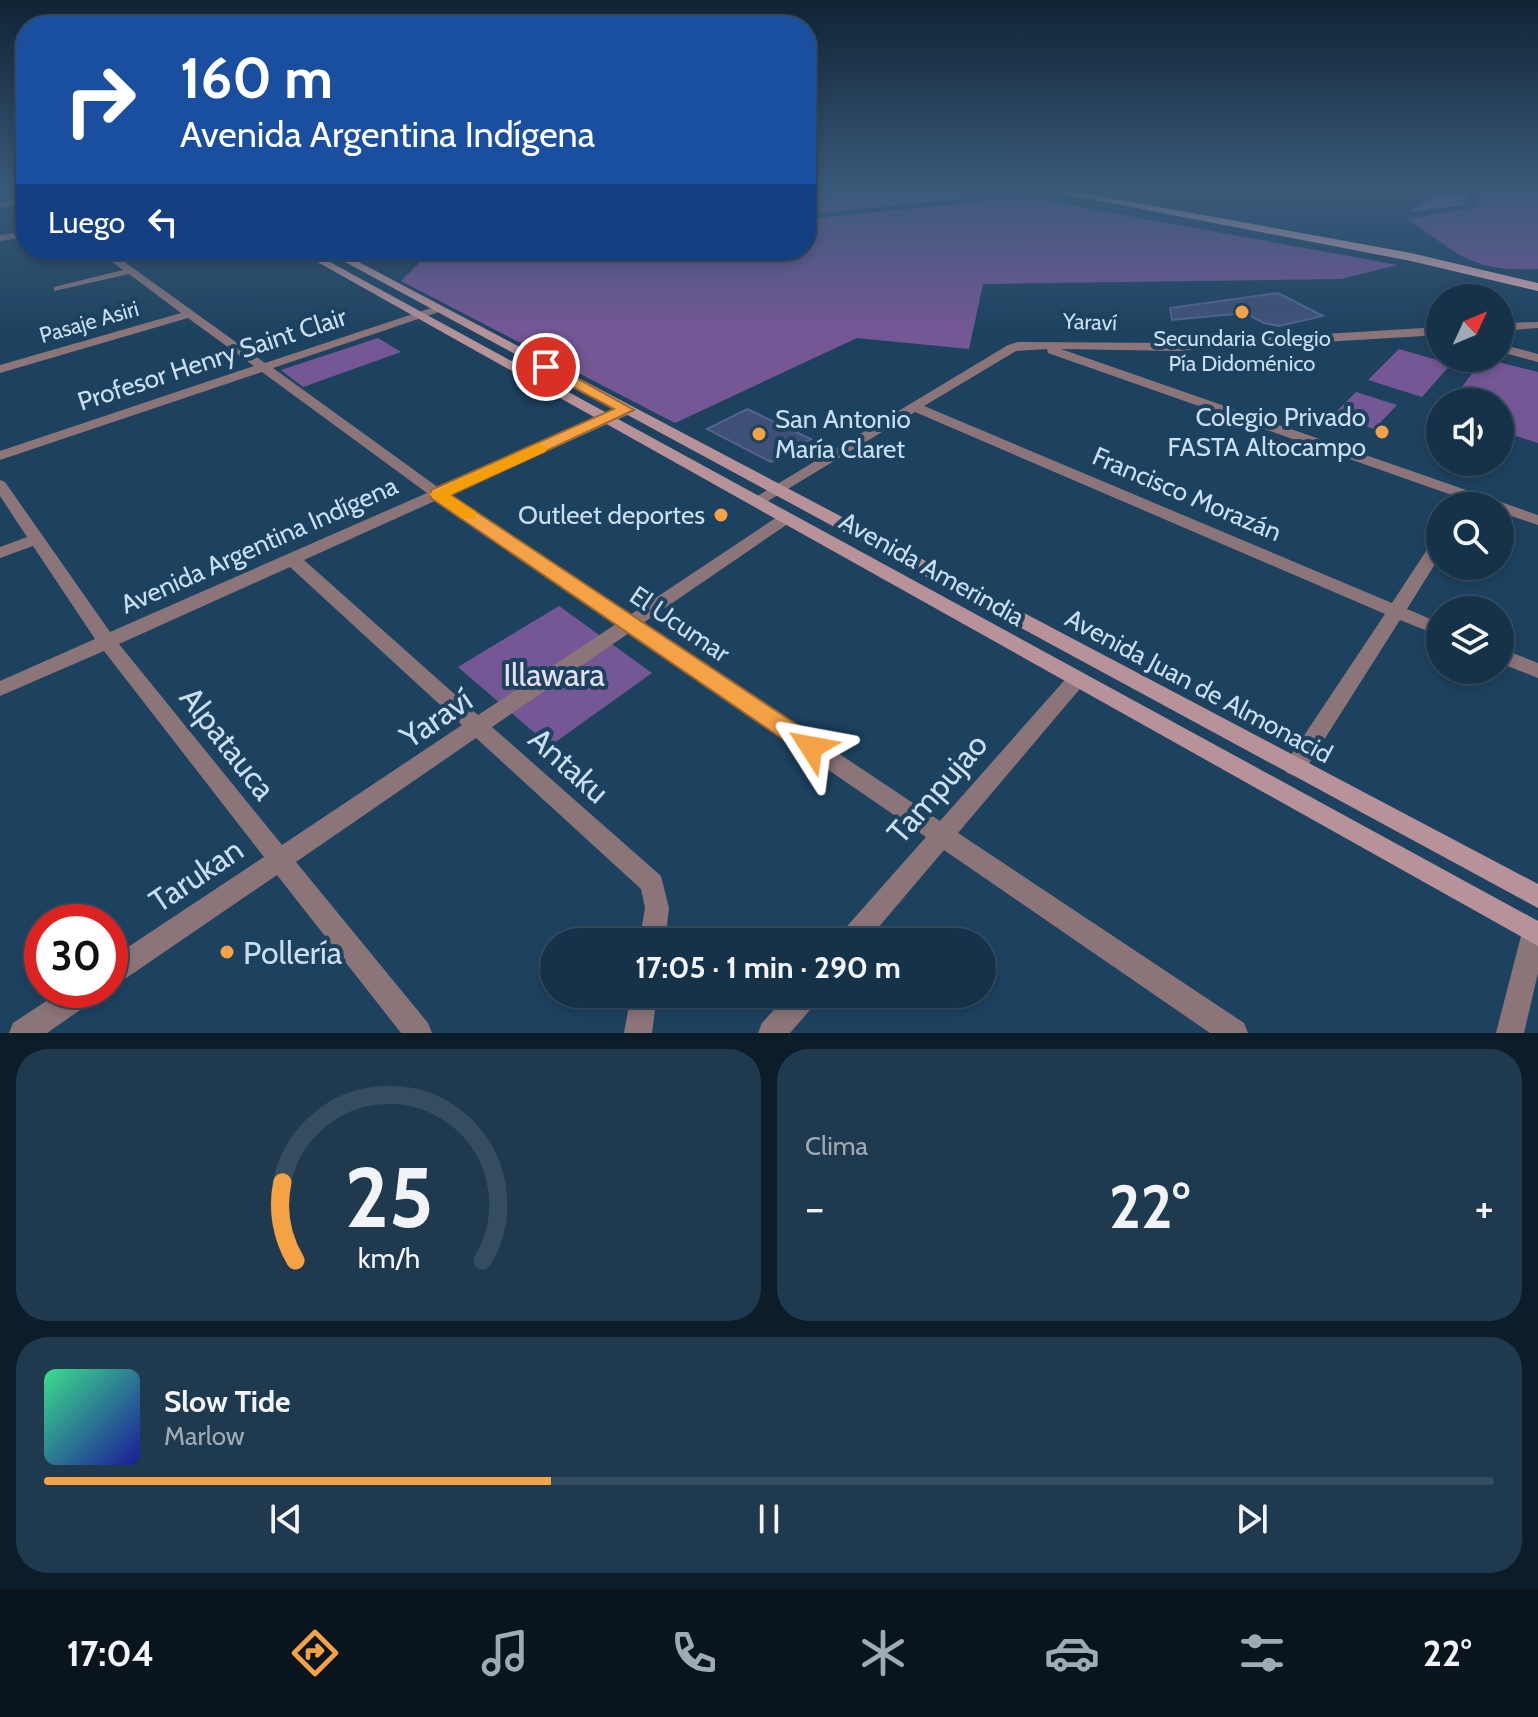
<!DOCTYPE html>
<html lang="es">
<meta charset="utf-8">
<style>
body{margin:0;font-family:Cabin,sans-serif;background:#1f3a4f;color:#f1f3f6;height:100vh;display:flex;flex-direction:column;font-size:30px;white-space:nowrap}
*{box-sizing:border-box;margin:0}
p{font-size:26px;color:#9eaab4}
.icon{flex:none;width:44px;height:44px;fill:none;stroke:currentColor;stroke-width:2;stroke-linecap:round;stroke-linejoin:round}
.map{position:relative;height:1033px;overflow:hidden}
.panel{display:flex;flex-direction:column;gap:16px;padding:16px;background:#0c1c28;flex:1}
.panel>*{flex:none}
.guide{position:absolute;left:16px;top:16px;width:800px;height:244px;border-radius:32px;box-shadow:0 4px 12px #0003,0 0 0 2px #354d60;background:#1a4fa0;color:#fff;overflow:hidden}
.needle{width:52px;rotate:46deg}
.tools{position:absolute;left:1426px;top:284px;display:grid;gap:16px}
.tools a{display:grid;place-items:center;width:88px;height:88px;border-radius:50%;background:#163248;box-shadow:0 4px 12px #0003,0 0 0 2px #354d60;font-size:40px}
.speed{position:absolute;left:24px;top:904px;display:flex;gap:16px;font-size:40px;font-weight:700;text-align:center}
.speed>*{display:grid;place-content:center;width:104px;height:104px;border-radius:50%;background:#163248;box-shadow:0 4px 12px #0003,0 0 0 2px #354d60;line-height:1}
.speed .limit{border:12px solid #d22;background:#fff;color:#111}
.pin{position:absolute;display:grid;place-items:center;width:68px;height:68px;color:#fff;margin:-34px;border:4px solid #fff;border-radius:50%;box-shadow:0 2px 8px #0007}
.me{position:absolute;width:88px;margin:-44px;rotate:304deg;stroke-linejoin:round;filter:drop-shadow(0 0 6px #0008)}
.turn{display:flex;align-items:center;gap:28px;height:168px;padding:0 32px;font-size:36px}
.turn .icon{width:104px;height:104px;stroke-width:2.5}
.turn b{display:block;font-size:56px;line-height:68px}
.then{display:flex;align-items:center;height:76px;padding:0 32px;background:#0003;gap:16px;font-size:30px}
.big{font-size:60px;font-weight:800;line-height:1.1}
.panel .tile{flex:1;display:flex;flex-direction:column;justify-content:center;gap:12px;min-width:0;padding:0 28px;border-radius:32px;background:#1f3a4f}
.panel .dial{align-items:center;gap:0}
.dial svg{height:208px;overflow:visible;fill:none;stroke:#354d60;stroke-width:7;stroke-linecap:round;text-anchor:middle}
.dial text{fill:#f1f3f6;stroke:none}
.song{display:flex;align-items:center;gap:24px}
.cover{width:96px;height:96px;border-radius:12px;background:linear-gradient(135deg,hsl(150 70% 55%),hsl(240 70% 35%))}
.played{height:8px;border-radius:4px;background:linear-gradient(90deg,#f5a246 35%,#354d60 35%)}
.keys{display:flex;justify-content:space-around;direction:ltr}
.heat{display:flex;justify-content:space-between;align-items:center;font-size:44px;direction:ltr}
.panel .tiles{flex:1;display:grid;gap:16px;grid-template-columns:1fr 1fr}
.tile:last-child{grid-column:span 2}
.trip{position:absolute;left:540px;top:928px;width:456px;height:80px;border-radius:40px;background:#163248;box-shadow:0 4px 12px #0003,0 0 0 2px #354d60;font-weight:800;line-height:80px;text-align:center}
.tab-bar{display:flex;height:128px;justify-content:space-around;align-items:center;background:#09141d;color:#9eaab4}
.tab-bar .icon{width:56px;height:56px}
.tab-bar .current{color:#f5a246}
.tab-bar b{font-size:36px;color:#f1f3f6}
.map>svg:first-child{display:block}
.green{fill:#765796}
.forest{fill:#8865ad}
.building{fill:#3f5076;stroke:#52648b;stroke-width:2}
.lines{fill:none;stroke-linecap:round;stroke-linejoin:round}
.street{fill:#8c7579;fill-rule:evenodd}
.secondary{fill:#b79299;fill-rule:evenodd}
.primary{fill:#d7a8b1;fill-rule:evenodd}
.route{fill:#f5a246;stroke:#9f692e;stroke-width:2}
.slow{fill:#f59e0b}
.poi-dot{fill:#f5a246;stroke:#1d4260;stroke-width:3}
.labels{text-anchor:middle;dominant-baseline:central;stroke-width:8;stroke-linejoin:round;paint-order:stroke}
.far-street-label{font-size:22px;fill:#c9def0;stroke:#1d4260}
.far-poi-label{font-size:22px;fill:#c9def0;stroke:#1d4260}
.street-label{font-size:26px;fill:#c9def0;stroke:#1d4260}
.poi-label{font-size:26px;fill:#c9def0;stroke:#1d4260;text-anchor:end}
.near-park-label{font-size:32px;fill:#e7def2;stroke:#1d4260}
.near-street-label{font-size:32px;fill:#c9def0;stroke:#1d4260}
.near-poi-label{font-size:32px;fill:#c9def0;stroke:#1d4260;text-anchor:start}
</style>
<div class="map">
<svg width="1538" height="1033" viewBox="0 0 1538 1033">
<rect width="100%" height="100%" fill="#1d4260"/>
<g class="green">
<path d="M806,190H1002L1014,194L806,214Z"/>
<path d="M1481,190H1538V269C1471,272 1460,255 1408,219L1477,207Z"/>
<path d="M1025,197L1398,265L1341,279L983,284L969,349L857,338L675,423L401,281L432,250H806V219Z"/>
<path d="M378,338L401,352L303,387L281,370Z"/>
<path d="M1399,349L1451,364L1422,397L1368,380Z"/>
<path d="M1483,358L1538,372V443L1500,431V402H1451Z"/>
<path d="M1356,392L1397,405L1374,429L1333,415Z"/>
<path d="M559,606L652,673L550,746L458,667Z"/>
</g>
<path class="forest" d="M1438,190H1468L1465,205L1408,212L1441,194Z"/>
<g class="building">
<path d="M1278,293L1323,316L1279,326L1264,323L1245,313L1172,320L1170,308Z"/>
<path d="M747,409L811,439L771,462L707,429Z"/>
</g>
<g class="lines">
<g class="street">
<path d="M26,198V204L0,208V202Z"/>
<path d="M26,231V237L0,241V235Z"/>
<path d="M97,250H108L265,363L434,307H442V311L273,368L439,488L622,407H632V413L450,495L630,615L780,515H792L794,518L792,521L643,623L940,821L1070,674L1077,672L1084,674L1087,679L1084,684L958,833L1244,1023L1248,1033H1210L944,850L866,942H837L841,933L926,837L629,633L492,727L661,876L669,908L665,942H639L645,908L641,889L476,738L296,862L428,1023L432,1033H401L277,875L119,983L110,987V959L264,857L104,651L0,696V681L95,639L33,546L0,558V547L27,537L0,496V480L5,482L110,632L427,493L262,372L0,460V451L254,366L188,318L0,373V365L181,313L129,274L54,291V287L123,270ZM437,500L616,624L478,715L304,560ZM290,567L462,725L282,845L119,644Z"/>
<path d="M1538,322V328L1500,331V323Z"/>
<path d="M1440,327V335L1177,351L1061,349L1538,515V525L1500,512V506H1483L1048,353L1047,349L1016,351L924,406L1392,603L1434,539L1440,538V556L1407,609L1440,623V636L1400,620L1303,773L1295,776L1287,773L1284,767L1287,761L1385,614L915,412L763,504H751L749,501L1008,345L1018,342L1177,343Z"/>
<path d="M1500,344L1538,354V362L1500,352Z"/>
<path d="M1500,648L1538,663V678L1500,663Z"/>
<path d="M1535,920L1538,921V973L1524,1033H1496L1522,932L1526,924Z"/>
<path d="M63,990H100L96,999L47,1033H9L13,1023Z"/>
<path d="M631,994H657L652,1033H624Z"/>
<path d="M788,994H819L816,1003L790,1033H758L762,1023Z"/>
</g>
<g class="secondary">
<path d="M296,250H308L1538,921V946Z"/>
<path d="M323,250H336L1538,884V908Z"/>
</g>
<path class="primary" d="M1043,190H1066L1411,253L1538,283V291L1411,261Z"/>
</g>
<linearGradient id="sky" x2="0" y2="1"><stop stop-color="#102435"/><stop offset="0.57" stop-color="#3a5a7a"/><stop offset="1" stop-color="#3a5a7a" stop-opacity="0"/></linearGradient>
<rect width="1538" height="335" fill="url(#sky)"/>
<path class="route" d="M541,364H551L634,410L451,495L820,740L823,747L820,753H803L431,498V490L614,409L541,370Z"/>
<path class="slow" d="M539,443L547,448L545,452L450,495L476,512V519H463L429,494Z"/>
<g class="poi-dot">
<circle cx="1242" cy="312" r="8"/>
<circle cx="1382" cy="432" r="8"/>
<circle cx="759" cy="434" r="8"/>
<circle cx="721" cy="515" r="8"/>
<circle cx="227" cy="952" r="8"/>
</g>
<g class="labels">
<g class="far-street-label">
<text transform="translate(89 322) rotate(-16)">Pasaje Asiri</text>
<text transform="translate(1090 322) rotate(2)">Yaraví</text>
</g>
<g class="far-poi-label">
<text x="1242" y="338">Secundaria Colegio<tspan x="1242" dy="25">Pía Didoménico</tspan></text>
</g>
<g class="street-label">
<text transform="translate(212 359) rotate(-18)">Profesor Henry Saint Clair</text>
<text transform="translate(1187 494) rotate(23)">Francisco Morazán</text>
<text transform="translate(259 545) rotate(-24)">Avenida Argentina Indígena</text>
<text transform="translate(932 569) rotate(29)">Avenida Amerindia</text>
<text transform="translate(680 624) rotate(34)">El Ucumar</text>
<text transform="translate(1199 686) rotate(28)">Avenida Juan de Almonacid</text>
</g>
<g class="poi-label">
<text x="1366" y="417">Colegio Privado<tspan x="1366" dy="30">FASTA Altocampo</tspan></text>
<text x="775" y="419" text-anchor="start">San Antonio<tspan x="775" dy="30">María Claret</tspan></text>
<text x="705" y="515">Outleet deportes</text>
</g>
<g class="near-park-label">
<text x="554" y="674">Illawara</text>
</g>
<g class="near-street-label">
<text transform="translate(436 718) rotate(-34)">Yaraví</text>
<text transform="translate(228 743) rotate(52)">Alpatauca</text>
<text transform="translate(569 765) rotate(42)">Antaku</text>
<text transform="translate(937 788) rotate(-49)">Tampujao</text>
<text transform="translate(196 875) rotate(-34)">Tarukan</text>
</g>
<g class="near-poi-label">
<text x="243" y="952">Pollería</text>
</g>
</g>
</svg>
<div class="tools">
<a><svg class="needle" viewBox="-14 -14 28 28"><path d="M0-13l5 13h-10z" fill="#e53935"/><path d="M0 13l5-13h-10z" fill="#9eaab4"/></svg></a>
<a><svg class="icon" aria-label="sound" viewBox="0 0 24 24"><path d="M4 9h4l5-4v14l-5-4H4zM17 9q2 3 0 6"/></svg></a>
<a><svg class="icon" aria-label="search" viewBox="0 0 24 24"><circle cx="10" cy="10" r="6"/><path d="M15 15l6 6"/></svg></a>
<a><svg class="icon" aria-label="layers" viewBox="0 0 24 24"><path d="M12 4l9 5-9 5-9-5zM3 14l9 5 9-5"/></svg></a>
</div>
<div class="speed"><div class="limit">30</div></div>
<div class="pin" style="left:546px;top:367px;background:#d93025"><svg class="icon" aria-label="arrive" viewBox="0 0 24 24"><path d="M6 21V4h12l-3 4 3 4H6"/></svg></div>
<svg class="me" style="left:811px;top:747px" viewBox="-20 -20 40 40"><path d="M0-17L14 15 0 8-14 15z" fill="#f5a246" stroke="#fff" stroke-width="4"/></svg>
<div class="trip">17:05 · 1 min · 290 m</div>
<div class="guide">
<div class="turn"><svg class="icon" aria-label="right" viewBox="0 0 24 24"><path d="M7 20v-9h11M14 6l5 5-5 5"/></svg><div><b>160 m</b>Avenida Argentina Indígena</div></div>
<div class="then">Luego<svg class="icon" aria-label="left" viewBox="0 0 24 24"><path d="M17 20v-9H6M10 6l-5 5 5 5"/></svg></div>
</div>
</div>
<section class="panel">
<div class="tiles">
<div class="tile dial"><svg viewBox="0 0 100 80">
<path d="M14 69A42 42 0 1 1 86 69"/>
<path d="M14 69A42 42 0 0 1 9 39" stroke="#f5a246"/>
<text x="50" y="56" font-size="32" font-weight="700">25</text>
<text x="50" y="72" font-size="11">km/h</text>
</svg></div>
<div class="tile"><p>Clima</p>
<div class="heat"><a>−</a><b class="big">22°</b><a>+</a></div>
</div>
<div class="tile">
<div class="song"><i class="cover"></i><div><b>Slow Tide</b><p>Marlow</p></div></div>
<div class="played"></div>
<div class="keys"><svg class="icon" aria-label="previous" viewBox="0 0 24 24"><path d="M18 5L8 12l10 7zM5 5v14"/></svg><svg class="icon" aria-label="pause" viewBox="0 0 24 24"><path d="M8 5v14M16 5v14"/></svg><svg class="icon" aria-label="next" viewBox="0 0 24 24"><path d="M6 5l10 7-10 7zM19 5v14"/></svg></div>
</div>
</div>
</section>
<nav class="tab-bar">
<b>17:04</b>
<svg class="icon current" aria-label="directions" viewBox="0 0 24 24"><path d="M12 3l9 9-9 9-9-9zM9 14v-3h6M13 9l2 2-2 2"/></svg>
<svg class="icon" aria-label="music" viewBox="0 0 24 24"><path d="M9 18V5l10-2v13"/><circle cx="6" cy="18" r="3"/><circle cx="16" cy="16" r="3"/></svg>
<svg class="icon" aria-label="phone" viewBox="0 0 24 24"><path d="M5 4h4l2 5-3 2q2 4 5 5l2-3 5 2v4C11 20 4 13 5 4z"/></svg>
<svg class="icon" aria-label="climate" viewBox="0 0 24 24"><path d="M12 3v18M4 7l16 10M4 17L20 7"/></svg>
<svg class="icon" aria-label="car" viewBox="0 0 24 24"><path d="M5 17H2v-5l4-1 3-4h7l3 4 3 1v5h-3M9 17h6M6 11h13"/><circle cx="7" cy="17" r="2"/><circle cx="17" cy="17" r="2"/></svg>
<svg class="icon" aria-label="filters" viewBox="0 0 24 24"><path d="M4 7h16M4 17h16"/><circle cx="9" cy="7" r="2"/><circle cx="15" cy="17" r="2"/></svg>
<b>22°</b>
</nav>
